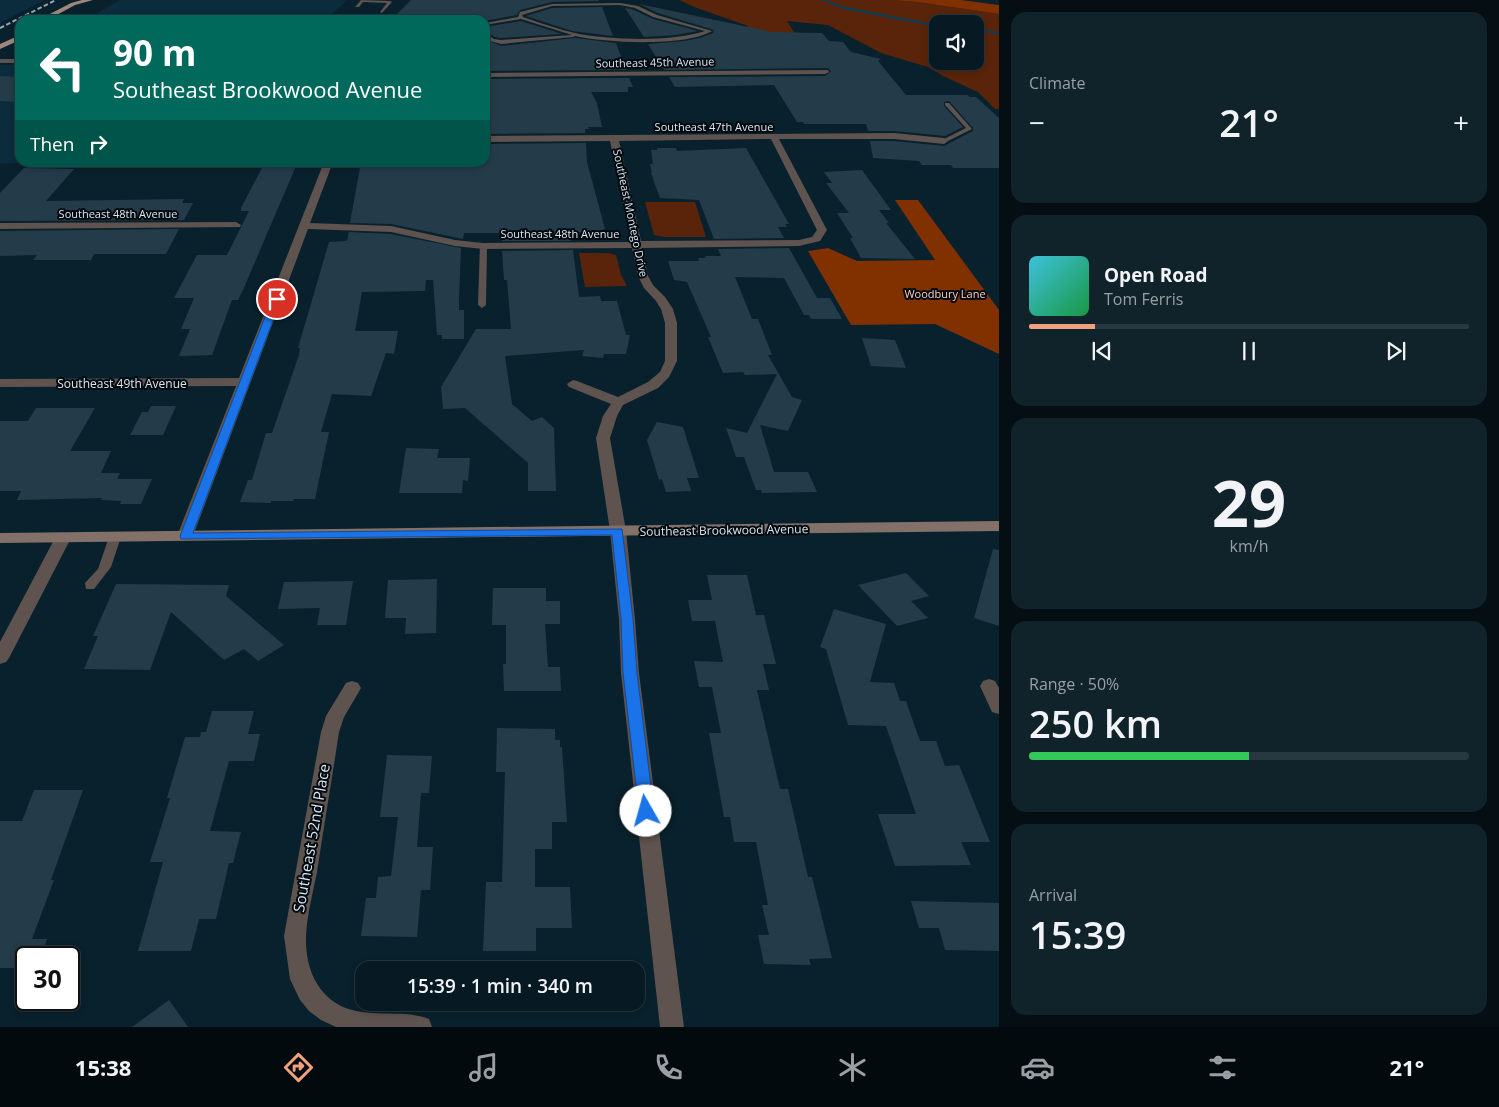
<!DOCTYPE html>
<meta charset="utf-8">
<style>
body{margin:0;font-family:"Open Sans",sans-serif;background:#10222a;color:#f1f3f6;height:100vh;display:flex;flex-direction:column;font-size:19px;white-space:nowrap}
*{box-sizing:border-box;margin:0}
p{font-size:16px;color:#98a0a5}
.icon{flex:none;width:28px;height:28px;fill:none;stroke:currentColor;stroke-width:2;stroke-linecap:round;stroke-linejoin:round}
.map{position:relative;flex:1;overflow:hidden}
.sheet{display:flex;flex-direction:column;gap:12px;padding:12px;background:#040e13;width:500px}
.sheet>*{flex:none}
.banner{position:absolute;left:15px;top:15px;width:475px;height:152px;border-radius:15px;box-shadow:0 2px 8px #0003,0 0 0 1px #283840;background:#00695c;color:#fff;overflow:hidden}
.tools{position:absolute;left:929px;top:15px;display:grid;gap:10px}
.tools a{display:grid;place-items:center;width:55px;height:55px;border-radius:10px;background:#071922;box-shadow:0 2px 8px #0003,0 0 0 1px #283840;font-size:25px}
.speed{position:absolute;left:15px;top:946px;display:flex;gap:10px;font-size:25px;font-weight:700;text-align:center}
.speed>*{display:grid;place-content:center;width:65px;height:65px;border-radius:50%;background:#071922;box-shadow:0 2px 8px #0003,0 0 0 1px #283840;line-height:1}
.speed .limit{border:2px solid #111;border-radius:8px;background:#fff;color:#111}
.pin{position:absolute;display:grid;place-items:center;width:42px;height:42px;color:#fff;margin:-21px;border:2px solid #fff;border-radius:50%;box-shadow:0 1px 5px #0007}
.me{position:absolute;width:55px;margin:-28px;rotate:353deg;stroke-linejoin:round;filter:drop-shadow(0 0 4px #0008)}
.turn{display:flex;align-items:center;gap:18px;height:105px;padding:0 15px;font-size:22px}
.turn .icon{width:65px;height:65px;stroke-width:2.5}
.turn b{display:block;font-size:35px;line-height:42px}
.then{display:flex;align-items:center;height:48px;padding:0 15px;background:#0003;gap:10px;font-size:19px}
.big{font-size:38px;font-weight:600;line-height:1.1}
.sheet .tile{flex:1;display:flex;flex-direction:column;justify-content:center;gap:8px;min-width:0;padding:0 18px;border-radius:15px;background:#10222a}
.sheet .dial{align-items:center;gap:0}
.dial b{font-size:65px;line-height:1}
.song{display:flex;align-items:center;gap:15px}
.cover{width:60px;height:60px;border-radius:8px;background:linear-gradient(135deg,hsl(190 70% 55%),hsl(140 70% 35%))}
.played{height:5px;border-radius:2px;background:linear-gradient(90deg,#f2a17e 15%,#283840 15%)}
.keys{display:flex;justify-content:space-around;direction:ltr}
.heat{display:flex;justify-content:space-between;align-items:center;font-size:28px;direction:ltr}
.charge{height:8px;border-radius:4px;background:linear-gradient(90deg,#34c759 50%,#283840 0)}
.trip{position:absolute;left:355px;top:961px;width:290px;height:50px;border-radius:15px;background:#071922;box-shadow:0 2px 8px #0003,0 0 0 1px #283840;font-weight:600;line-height:50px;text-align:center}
.menu{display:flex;height:80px;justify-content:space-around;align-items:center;background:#030a0e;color:#98a0a5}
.menu .icon{width:35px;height:35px}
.menu .current{color:#f2a17e}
.menu b{font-size:22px;color:#f1f3f6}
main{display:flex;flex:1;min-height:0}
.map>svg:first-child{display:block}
.built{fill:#0b2c3d}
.green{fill:#59240a;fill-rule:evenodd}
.forest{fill:#813000}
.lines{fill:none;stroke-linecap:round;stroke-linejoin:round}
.stream{fill:#02415c;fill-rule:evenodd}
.building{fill:#243c4a}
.lane{fill:#5e534e;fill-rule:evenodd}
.street{fill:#5e534e;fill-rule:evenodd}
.secondary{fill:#837069;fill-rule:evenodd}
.primary{fill:#9f877d;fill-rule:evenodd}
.rail{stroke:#94a6b0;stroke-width:2;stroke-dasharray:4.5 2.5;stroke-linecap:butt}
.route{fill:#1a73e8;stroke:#114b97}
.labels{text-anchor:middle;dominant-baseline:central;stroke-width:4;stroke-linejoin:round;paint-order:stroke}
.far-street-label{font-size:11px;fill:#d9e7f0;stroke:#02090f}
.far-park-label{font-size:11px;fill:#feceba;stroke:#02090f}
.street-label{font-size:12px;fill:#d9e7f0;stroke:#02090f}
.near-street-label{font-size:15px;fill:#d9e7f0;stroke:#02090f}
</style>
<main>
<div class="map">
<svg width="999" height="1027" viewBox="0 0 999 1027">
<rect width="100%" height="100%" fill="#09212d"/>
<g class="built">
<path d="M0,0H45L0,23Z"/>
<path d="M120,0H347L325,20H210L213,17L87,19Z"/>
<path d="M20,64V162L71,163H0V65Z"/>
</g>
<g class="green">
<path d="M679,0H890L917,2L999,14V109H995L978,92L943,76L928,67L881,53L828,25L787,21L794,32L785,39H741L748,26L697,8ZM938,24H975V61H938Z"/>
<path d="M645,202H695L706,237H664L654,235Z"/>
<path d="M579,253H609L616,255L621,275L627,286L585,287Z"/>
</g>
<g class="forest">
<path d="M890,0H961L999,5V14L917,2Z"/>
<path d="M895,200H918L999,310V354L935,324L851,325L808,251L828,248L857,261L935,260Z"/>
</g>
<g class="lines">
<g class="stream">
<path d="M821,0H825L845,7L938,25V27L844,9Z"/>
<path d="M975,29L999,32V34L975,31Z"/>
</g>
</g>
<g class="building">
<path d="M411,0H599V1L552,2L520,10L517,15L485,21L391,20Z"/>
<path d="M620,0L772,32L822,33L829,41L843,42L851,52L881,59L878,61L906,95H967L970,97H976L999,118V168H953L951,165H922L919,161L873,158L870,141H894L944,146L973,131V128L949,101L944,102V106L963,127L945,136L894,131H868L866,124H804L803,122H797L774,85L675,87L669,77L825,76L831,71L828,68L664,70L648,44L684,41L700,38L713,33L714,30L658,13L639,4Z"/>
<path d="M602,7L613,36L572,31L526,16L552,8Z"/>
<path d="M625,8L634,10L653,19L698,31L676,35L644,37Z"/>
<path d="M521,21L562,34L501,38L495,37L485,31V27Z"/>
<path d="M575,38L616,43L626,70L485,71V39L501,46Z"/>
<path d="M0,76L20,77V102L0,101Z"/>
<path d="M629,78L633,87H628V92H591L597,103L602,127H588L589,129H585V133L485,134V79Z"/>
<path d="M586,143L587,162L605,229H603V231L570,233L571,241H502L501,234L499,233H464L463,239L391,224L350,223L361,162H485V144Z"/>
<path d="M657,148H676L677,151L746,148L789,224H785L787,227H778L784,238L714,239L699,200L660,198L651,173H652L650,164H653L651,150H657Z"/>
<path d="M263,166H296L243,290L238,300H232L212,355L179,356L190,329H181L194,298H174L197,255H227L249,211H241V208Z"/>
<path d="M24,168L74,169L46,201L184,199L182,203H193L184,220L0,221V193Z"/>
<path d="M862,170L891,210H879L889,223H886L915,259L861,258L850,238H853L837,213H849L826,183H832L824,172Z"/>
<path d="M179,229L166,254H94L91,260H33L37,255L0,256V231Z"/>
<path d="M349,232L391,234L461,248L459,298V310H464V339H442V335H437L433,280H426L425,291L362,292L355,331H398L394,354L386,353L371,396L332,394L321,432H329L315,499H294L293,501H271V503L240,502L248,480H252L266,433H272L299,355L300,348H298L329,242L347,241Z"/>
<path d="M789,248L817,298H830L842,319H811L809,315H804L784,278L735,277L752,319H758L772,355H768L792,397L802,400L788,431L760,425L774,472H808L817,492L762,493L761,490H756L744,457H736L726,428L747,433L777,374L745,375L743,372L723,373L708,337H711L687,282L674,280L668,261H699L698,258H706L705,256H721L718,249Z"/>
<path d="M573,250L579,297L600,296L601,301H617L626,335H630L626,354H604L603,358L582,356L584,350L505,356L512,404L532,421L542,417L554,428L556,491H528V463L465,408L443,409L441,387L476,329H511L507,280H504L502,251Z"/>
<path d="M862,338L895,340L906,368L871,366Z"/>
<path d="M151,406H176L163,435H130L142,412H148Z"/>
<path d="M36,408H95L70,451H111L101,473H120L117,479H152L141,504H120L121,501L101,500L102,498L17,500L21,491H0V421H28Z"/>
<path d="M657,422L683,427L699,478H687L691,491L666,492L662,479L659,480L647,440Z"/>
<path d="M406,448L439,449L437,458H470L468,481L463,480L462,493H399Z"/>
<path d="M993,549L999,550V626L974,618Z"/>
<path d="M906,573L929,596L911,601L928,618L897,626L858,585Z"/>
<path d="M707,575H747L756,615H764L776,664H763L769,690H757L780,789H788L808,877H812L832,958L809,959L811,965L764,964L758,935H769L762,905H768L756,842H734L730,817H724L709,733H721L712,687H699L694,661L723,662L715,621H692L688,600H712Z"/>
<path d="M437,579L436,633L405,634L406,618H385L388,580Z"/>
<path d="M353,581L346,625H317L320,608L278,609L284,582Z"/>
<path d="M116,584L229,585L226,596L284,645L258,661L244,649L224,660L171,612L150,670L84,669L98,636H93Z"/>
<path d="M493,588H546V601H560V624H545L548,667H560L561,691H504L503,664H506V625H492Z"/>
<path d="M834,609L886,624L870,682L894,683L900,701H906L920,741H936L945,766L959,765L990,842H961L971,865L895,866L878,814H916L886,726L848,725L826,649L820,647Z"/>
<path d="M212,711H254L248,734H260L254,761H229L210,831L241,832L233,863H229L216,919H199L191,951H138L163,862H150L170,798H167L185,737H200L201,732H206Z"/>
<path d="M497,728L555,729V740H560V747H562L567,822H552V849H535V887H570L572,928H536V951H483L486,882H502L505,772H496Z"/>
<path d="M387,755L432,756L429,793H421L417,847H433L430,890H421L417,937L361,936L366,898H376L378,877L391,876L398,817H380Z"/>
<path d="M34,790H83L51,880H54L32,939H47L40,958H26V968H0V821H22Z"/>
<path d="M911,901L999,903V951L945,950L939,928H919Z"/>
<path d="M169,1000L188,1027H132Z"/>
</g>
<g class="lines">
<g class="lane">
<path d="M361,0L390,1L392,2L382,13L380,12L387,3L363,2L359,7H355Z"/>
<path d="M620,3L638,6L657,15L712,31C685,47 607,43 575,36L573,37L501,44L490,41L485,37V33L494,39L501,40L572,35L521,19L485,25V23L518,17L520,12L552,4ZM620,5L635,8L653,17L705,31C672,42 613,40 579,34C560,30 541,23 523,17L522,15L552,6Z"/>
<path d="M945,103H949L972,129L944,143L942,142V140L966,128L945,105Z"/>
<path d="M480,244L487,246L486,305L482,308L478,305Z"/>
<path d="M115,533L121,537L111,567L94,589H86L85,583L98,569L109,537Z"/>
</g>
<g class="street">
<rect x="0" y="59" width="20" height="4"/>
<path d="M828,70L829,72L825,74L485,77V73Z"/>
<path d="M894,133L944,138L948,141L944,144L894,139H779L827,230L820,241L799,246L642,248L648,276L653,285L665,297L673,309L677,323V361L669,377L658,388L623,405L617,416L610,438L626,531L635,619L639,673L684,1027H660L621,673L619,619L610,531L596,438L603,416L611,404L569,387L567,384L573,380L577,381L618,397L648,382L660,372L665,361V323L661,309L656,301L644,288L638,276L632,248L483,249L455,246L391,232L308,229L193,536L190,539H180L177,536L236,386L0,387V379L239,378L324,162H333L310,223L391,226L455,240L483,243L631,242L610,141L485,142V136ZM771,139L817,230L812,237L799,240L641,241L619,141Z"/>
<path d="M236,222L241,225L240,227L0,229V223Z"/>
<path d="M63,533L68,535L71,538L9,658L6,662L0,664V642L55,538L58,535Z"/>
<path d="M989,679L995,681L999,688V714L992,712L980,686L983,681Z"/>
<path d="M352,681L358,683L361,688L344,717L339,732C332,779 324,825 317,872C313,892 307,915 306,936C305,963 314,991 339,1005C367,1020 402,1008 429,1019L432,1027H336L321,1020L309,1011L300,1000L290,979L284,936L321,732L326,716L346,683Z"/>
</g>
<path class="secondary" d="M999,521V531L0,543V533Z"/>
<g class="primary">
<path d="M82,0H93L75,5L53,17L56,18V20L44,17L71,3Z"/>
<path d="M20,35V40L0,49V44Z"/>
</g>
<path class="rail" d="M0,28L56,0"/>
</g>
<path class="route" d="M277,296L281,299L193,533L622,529L633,619L637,673L654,811L652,815L646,817L641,815L639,811L623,673L621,619L612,535L181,539L180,536L272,299Z"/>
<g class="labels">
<g class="far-street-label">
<text transform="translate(655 62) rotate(-1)">Southeast 45th Avenue</text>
<text x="714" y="126">Southeast 47th Avenue</text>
<text x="118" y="213">Southeast 48th Avenue</text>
<text transform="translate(631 213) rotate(78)">Southeast Montego Drive</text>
<text x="560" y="233">Southeast 48th Avenue</text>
</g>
<g class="far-park-label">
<text x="945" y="293">Woodbury Lane</text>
</g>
<g class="street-label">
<text x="122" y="383">Southeast 49th Avenue</text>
<text transform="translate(724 530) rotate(-1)">Southeast Brookwood Avenue</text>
</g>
<g class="near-street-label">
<text transform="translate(311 838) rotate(-80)">Southeast 52nd Place</text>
</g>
</g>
</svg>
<div class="tools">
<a><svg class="icon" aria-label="sound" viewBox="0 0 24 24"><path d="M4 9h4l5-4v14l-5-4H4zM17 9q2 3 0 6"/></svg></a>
</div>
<div class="speed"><div class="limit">30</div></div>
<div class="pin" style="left:277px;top:299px;background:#d93025"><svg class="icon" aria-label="arrive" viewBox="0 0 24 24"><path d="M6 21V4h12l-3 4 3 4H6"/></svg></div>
<svg class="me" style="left:646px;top:811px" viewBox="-20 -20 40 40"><circle r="19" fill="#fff"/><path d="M0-13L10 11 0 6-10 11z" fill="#1a73e8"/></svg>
<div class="trip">15:39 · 1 min · 340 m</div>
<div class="banner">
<div class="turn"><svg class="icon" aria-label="left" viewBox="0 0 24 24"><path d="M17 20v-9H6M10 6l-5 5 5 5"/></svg><div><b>90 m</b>Southeast Brookwood Avenue</div></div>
<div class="then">Then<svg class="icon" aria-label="right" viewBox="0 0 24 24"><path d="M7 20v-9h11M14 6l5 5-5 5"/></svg></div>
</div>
</div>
<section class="sheet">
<div class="tile"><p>Climate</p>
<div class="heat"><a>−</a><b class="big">21°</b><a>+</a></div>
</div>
<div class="tile">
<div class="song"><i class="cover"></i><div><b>Open Road</b><p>Tom Ferris</p></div></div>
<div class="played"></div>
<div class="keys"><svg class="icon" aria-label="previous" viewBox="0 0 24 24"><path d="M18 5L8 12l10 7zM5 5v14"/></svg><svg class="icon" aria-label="pause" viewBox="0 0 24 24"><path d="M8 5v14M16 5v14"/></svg><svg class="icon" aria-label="next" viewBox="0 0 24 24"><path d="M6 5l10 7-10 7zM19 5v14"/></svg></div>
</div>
<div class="tile dial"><b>29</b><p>km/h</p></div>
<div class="tile"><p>Range · 50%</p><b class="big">250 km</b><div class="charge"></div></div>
<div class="tile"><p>Arrival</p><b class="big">15:39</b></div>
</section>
</main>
<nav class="menu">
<b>15:38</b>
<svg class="icon current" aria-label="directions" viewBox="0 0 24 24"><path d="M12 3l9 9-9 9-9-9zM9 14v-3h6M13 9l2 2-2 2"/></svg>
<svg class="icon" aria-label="music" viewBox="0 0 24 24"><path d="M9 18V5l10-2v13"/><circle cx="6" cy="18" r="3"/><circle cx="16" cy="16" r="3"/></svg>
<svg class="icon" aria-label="phone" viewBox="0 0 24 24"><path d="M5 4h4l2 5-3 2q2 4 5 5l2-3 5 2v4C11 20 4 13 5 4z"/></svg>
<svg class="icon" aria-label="climate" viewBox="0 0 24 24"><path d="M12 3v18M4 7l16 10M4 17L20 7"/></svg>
<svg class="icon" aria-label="car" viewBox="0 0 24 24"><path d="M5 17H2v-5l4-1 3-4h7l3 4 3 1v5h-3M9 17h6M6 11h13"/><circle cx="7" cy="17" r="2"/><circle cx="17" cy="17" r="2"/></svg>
<svg class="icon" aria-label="filters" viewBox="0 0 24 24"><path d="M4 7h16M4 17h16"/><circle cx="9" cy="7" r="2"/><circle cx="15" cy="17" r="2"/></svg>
<b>21°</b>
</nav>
